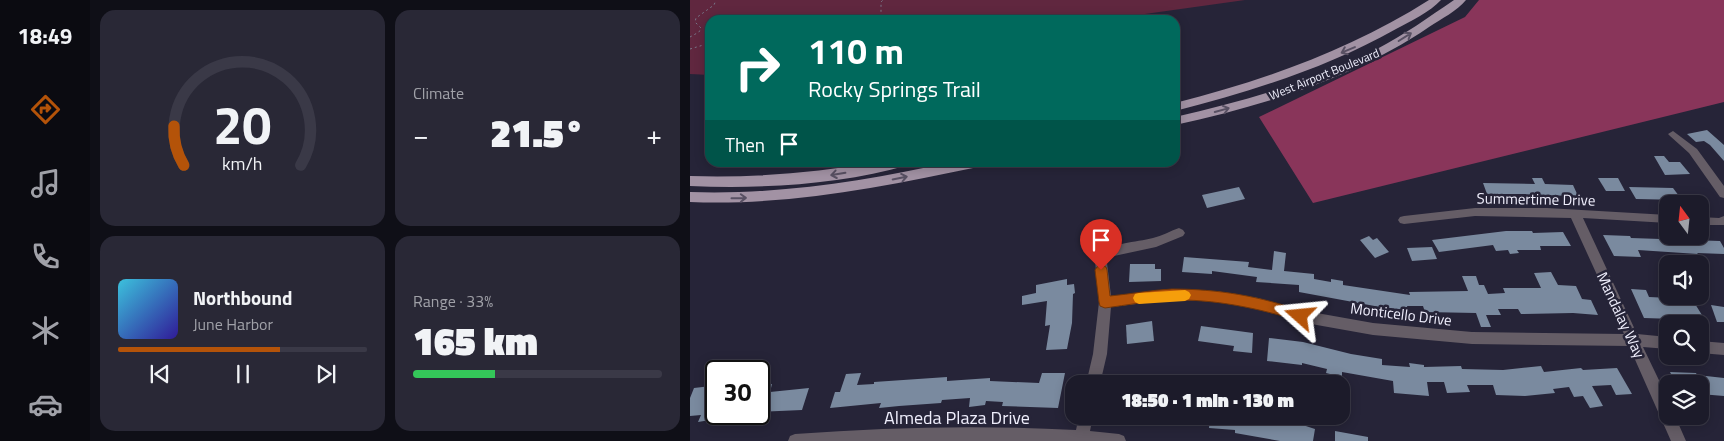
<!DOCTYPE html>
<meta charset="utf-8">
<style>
body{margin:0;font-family:"Titillium Web",sans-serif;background:#292836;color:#f1f3f6;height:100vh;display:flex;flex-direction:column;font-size:19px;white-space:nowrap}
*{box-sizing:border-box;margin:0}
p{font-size:16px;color:#a0a1a8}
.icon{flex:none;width:28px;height:28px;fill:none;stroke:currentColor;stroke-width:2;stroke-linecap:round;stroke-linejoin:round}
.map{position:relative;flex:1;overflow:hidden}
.drawer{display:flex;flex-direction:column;gap:10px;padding:10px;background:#0f0f17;width:600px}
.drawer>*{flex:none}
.banner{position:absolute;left:15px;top:15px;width:475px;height:152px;border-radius:15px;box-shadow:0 2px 12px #0003,0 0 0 1px #3a3947;background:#00695c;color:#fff;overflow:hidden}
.needle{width:32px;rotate:345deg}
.tools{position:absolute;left:969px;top:195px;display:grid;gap:10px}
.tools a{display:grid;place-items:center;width:50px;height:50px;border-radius:10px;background:#1c1b2a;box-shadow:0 2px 12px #0003,0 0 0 1px #3a3947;font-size:25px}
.speed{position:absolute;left:15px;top:360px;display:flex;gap:10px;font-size:25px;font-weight:700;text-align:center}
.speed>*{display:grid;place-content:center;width:65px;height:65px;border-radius:50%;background:#1c1b2a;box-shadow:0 2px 12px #0003,0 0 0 1px #3a3947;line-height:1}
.speed .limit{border:2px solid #111;border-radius:8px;background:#fff;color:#111}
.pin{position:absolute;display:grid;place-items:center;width:42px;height:42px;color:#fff;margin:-51px -21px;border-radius:50% 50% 50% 0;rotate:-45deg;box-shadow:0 0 5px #0007}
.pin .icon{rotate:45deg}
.me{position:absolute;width:55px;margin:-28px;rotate:288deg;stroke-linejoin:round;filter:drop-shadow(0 0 4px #0008)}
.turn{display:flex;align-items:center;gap:18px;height:105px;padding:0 20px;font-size:22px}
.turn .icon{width:65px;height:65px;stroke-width:2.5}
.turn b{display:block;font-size:35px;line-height:42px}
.then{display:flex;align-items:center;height:48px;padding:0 20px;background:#0003;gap:10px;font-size:19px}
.big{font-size:38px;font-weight:800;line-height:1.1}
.drawer .card{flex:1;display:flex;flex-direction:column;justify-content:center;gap:8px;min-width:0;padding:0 18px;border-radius:15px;background:#292836}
.drawer .dial{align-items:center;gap:0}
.dial svg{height:130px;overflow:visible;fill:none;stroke:#3a3947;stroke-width:7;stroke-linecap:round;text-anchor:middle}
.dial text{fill:#f1f3f6;stroke:none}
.song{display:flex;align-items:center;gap:15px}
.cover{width:60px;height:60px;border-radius:8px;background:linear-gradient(135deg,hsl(190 70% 55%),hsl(250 70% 35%))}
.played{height:5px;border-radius:2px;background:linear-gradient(90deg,#b45309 65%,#3a3947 65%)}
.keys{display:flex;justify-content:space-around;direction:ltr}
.heat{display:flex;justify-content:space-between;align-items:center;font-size:28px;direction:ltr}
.charge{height:8px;border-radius:4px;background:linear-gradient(90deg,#34c759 33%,#3a3947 0)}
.drawer .tiles{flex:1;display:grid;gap:10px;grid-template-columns:repeat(2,1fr)}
.trip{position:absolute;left:375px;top:375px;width:285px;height:50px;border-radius:15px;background:#1c1b2a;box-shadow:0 2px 12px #0003,0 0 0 1px #3a3947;font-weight:800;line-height:50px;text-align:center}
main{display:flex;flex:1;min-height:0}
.menu{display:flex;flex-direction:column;width:90px;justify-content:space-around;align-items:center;background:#0b0b11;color:#a0a1a8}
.menu .icon{width:35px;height:35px}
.menu .selected{color:#b45309}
.menu b{font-size:22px;color:#f1f3f6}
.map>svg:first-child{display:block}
.green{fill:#60273f}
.forest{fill:#89355a}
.building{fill:#7a8a9f}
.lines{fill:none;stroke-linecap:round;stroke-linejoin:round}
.path{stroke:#787688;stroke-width:1;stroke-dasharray:2 3;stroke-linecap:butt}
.minor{fill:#655d66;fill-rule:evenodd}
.major{fill:#a292a4;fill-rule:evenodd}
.oneway{stroke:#585063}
.route{fill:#b45309;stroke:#753606}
.slow{fill:#f59e0b}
.labels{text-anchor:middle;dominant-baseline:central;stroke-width:5;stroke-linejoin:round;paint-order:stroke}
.far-street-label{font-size:12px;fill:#efeefc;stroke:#262438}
.street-label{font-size:15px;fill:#efeefc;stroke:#262438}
.near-street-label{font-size:18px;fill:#efeefc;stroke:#262438}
</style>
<main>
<nav class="menu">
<b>18:49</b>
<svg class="icon selected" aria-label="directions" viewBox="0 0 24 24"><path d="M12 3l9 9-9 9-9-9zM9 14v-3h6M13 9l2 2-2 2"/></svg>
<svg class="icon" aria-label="music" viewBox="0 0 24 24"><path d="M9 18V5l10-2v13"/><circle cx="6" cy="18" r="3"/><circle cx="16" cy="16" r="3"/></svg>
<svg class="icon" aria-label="phone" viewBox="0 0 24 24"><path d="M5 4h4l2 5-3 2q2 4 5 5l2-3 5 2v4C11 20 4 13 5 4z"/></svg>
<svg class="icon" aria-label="climate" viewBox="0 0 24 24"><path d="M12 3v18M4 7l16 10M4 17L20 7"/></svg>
<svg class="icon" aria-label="car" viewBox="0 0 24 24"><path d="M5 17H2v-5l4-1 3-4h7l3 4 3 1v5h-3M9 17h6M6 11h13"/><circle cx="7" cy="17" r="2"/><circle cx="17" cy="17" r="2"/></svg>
</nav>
<section class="drawer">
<div class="tiles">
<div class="card dial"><svg viewBox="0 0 100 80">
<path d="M14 69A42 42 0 1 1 86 69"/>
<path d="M14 69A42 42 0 0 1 8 45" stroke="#b45309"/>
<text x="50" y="56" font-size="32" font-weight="700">20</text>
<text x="50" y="72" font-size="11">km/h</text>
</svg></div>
<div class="card"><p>Climate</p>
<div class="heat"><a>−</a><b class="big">21.5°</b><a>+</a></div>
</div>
<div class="card">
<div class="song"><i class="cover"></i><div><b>Northbound</b><p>June Harbor</p></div></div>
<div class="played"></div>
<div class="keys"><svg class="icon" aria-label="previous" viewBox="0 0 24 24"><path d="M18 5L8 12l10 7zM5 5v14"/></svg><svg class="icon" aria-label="pause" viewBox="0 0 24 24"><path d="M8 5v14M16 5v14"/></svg><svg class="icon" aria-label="next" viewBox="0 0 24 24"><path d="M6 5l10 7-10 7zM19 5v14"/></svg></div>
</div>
<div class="card"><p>Range · 33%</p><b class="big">165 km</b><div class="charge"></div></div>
</div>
</section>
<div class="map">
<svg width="1034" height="441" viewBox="0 0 1034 441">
<rect width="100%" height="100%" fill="#262438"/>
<path class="green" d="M0,0H555L412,20H20V75L0,74Z"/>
<path class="forest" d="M789,0H1034V102L623,203L569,117L775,17Z"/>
<g class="building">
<path d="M1017,130L1034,145V161L1020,145L1014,141L1006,142L997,134Z"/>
<path d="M964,156H974L979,162H990L1000,174L975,175Z"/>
<path d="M842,178H852L855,184L883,185L888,196L848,195L851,201H839L836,194H797L793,183L845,184Z"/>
<path d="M908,178H928L935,191H916Z"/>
<path d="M549,187L555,199L517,208L512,195Z"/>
<path d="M939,187L983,188L992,200L946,199Z"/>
<path d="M816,231H842L843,233L873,232L881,246H850L851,250H827L829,253L820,254L818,250L806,251L803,245L749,252L742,240Z"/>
<path d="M913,235L940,236L941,238L1030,241L1034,248V254L1007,253L1008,254L948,250L951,257L924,256Z"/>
<path d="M679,236L683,240L687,238L699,252L685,258L670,240Z"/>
<path d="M742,247L747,259L722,261L717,248Z"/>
<path d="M584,251L596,253L594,271L624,274V279L641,282V279L653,281V285L720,295L719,292L778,291L772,276H786L789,285H794L798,294L815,293L813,288H851L844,273L861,272L868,285L886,286L892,299L901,300L908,315L883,313L831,314L828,309H808L811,315H796L801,327H791L786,313L735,312L733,306H717L718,310L690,307L609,292V285L566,282L567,277L522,271V274L492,272L494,257L559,262L558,267L582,270Z"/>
<path d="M440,264H465V269H471V281L439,282Z"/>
<path d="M377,279V285L384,284L385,293L383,294L382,323L377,349L356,350L360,325L355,326L357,301L332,305V296L346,293V285Z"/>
<path d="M941,289L956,290L959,297L1002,299L1015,320L954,318Z"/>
<path d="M1021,305L1034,307V322H1027Z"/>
<path d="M462,321L464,341L437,344L436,325Z"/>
<path d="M511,326L563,333L562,353L543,351L544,346L508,341Z"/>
<path d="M579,338L613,342L661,354L692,359V365L720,367L719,363L734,365V367L771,366L772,369L813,370L851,366L854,372L891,368L893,370L927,368L942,394L926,395L921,385L902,386L913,406L900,408L893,396L884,397L879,387L863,389L865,393L835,396L806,395L803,385H777L780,392L757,393L754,382H737L739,396L704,393L703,381L652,372V377L636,373L637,369L612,363V365L577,361Z"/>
<path d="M980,372L1006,373L1007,375L1034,378V396L1010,394V384H986Z"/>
<path d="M171,373L167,385L184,384V382L257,377V381L300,378V381L349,383L352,373H375L368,408L312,406L313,402L296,401L295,405L279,407L280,398L252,400L251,403L209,406L189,408L191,403L140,408L145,392H150L156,374Z"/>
<path d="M82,384L80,392L119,388L112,410L69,412V386Z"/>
<path d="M21,386L18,394L26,393V419L8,422L11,415L0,416V398L4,388Z"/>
<path d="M520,416H585L625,429L623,441H590L545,433V430L519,428Z"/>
<path d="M645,431L678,437V441H645Z"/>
</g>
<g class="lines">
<g class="path">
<path d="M186,20L191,14V2L193,0"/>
<path d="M0,37L9,32L11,28L5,22L6,18L24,5L26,0"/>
<path d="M0,49L20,43"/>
</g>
<g class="minor">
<path d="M983,131L1007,149L1034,186V198L1030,197L999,153L980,136L978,134Z"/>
<path d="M785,208H857L978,215V223L893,218L947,334L978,337V349L953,347L978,399V416H985L996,441H981L939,346L782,344L683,335L610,322L568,308L526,301L480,300L421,307L417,354L410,384H396L403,354L409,302L405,261C415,242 444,243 463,238C472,236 480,231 489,228L493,230L495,233L493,236L466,247L424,256L417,263L421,296L480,290L526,291L568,298L610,310L683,323L782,332L934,334L881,218L785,216L714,224L710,223L708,220L710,217L714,216Z"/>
<path d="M1034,216V225H1010V217L1029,218Z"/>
<path d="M1010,341L1034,343V355L1010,353Z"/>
<path d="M389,416H403L400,431L429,434L434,436L436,441H98L100,436L105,434C199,427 292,425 386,430Z"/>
</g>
<g class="major">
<path d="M739,0H751C740,12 721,21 706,29C637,68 562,91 485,111V103C575,80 660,50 739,0Z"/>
<path d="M764,0H776C767,11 751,19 739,27C663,79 574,105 485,125V117C554,101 624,82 687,49C714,35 739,17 764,0Z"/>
<path d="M186,162H220L218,165C150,185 70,189 0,186V176C63,178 124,173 186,162Z"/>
<path d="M262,162H295L293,165L288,167C192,187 98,206 0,202V192C89,195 175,181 262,162Z"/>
</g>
</g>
<defs><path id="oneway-shaft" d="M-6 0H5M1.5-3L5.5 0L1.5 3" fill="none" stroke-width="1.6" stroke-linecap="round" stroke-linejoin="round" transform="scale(1.25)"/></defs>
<g class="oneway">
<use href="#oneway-shaft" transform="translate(715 37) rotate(-32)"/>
<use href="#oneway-shaft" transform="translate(658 50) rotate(157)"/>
<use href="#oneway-shaft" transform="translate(532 110) rotate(-15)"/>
<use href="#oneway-shaft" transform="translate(148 174) rotate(171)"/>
<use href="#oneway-shaft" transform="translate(210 178) rotate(-11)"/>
<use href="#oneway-shaft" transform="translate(49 198) rotate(-1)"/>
</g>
<path class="route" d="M411,265L416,267L417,270L420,296C441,294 462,290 482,289C527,289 571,296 614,312L616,316L614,320L610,321C567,308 525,299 480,300C459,301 437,305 415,308L410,306L409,302L405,270L407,267Z"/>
<path class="slow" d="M495,290L499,292L501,295L499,299L495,301L449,304L445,302L443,298L445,294L449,293Z"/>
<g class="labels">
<g class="far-street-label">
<text transform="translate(634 74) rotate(-22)">West Airport Boulevard</text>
</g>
<g class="street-label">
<text transform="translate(846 199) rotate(1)">Summertime Drive</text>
<text transform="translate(711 314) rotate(7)">Monticello Drive</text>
<text transform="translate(931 315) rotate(65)">Mandalay Way</text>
</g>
<g class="near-street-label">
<text x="267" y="417">Almeda Plaza Drive</text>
</g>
</g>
</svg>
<div class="tools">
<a><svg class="needle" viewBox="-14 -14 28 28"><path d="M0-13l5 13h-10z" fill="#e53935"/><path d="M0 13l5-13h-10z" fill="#a0a1a8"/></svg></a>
<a><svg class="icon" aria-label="sound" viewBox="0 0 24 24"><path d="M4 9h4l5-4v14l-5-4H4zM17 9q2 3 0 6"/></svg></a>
<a><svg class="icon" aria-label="search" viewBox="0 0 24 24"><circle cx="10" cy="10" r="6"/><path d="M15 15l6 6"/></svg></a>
<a><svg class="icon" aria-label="layers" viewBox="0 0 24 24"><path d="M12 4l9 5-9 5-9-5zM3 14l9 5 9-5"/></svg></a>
</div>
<div class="speed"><div class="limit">30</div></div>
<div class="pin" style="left:411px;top:270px;background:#d93025"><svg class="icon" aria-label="arrive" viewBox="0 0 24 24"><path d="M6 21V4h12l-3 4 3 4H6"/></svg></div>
<svg class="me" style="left:610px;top:316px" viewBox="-20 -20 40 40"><path d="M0-17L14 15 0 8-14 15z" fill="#b45309" stroke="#fff" stroke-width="4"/></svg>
<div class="trip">18:50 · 1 min · 130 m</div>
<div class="banner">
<div class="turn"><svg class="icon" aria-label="right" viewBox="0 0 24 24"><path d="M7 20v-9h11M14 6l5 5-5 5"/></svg><div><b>110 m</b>Rocky Springs Trail</div></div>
<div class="then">Then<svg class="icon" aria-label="arrive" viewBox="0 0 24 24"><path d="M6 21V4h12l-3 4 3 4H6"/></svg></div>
</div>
</div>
</main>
